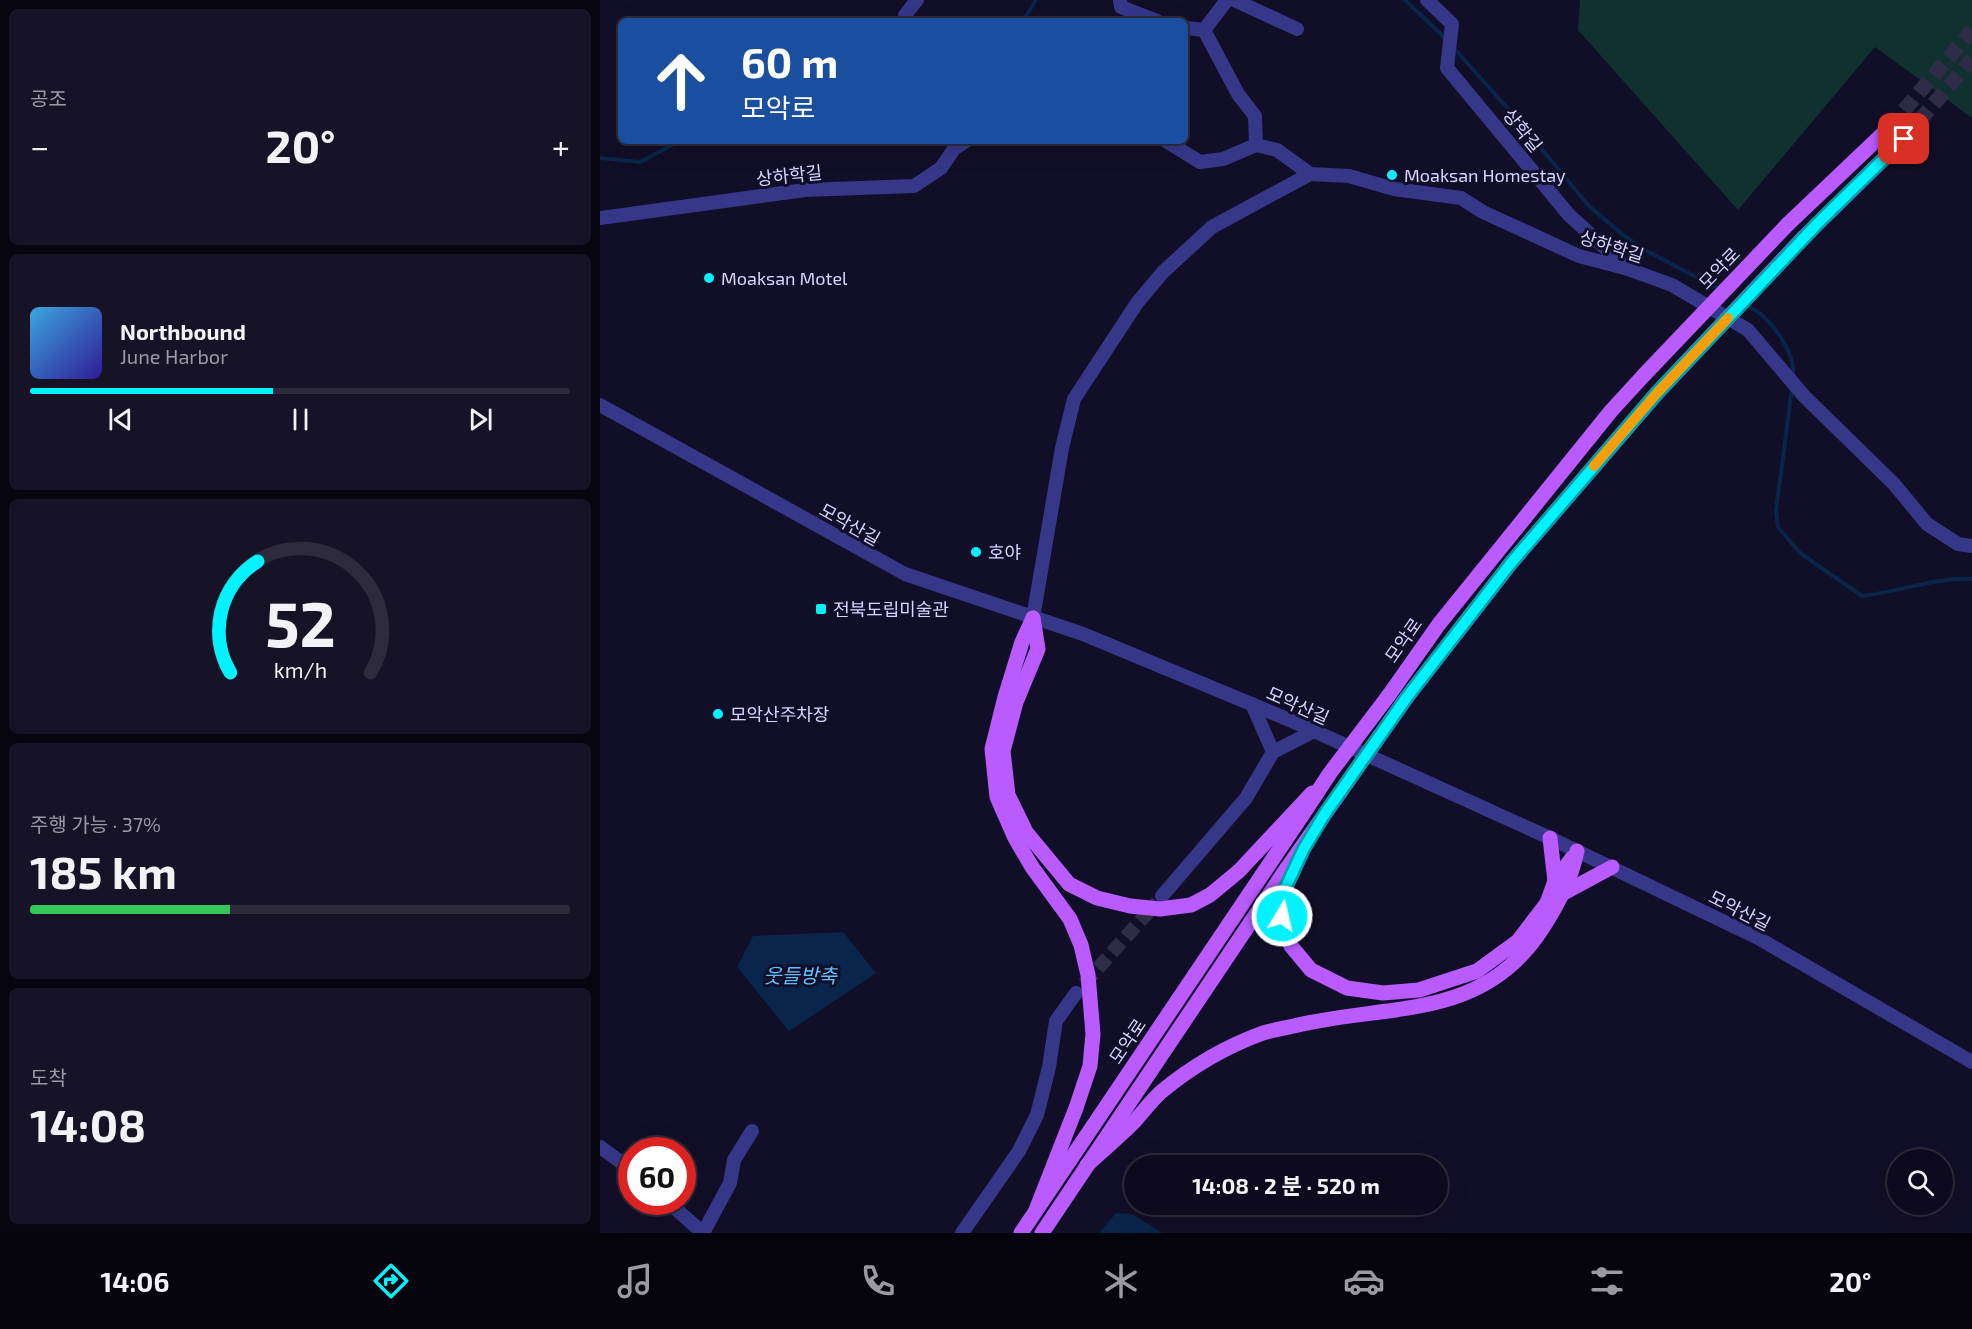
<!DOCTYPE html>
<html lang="ko">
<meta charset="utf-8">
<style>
body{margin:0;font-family:"Exo 2","Noto Sans KR",sans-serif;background:#161326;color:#f1f3f6;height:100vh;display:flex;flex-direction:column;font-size:22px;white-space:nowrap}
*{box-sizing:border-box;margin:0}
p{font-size:20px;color:#9a9aa4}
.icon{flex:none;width:33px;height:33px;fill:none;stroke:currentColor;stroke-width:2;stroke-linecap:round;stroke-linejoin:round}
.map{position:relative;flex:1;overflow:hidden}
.side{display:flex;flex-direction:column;gap:9px;padding:9px;background:#070610;width:600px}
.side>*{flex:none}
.top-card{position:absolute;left:18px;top:18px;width:570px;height:126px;border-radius:9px;box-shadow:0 6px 24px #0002,0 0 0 2px #2d2b3b;background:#1a4fa0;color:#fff;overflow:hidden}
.controls{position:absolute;left:1287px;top:1149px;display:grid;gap:12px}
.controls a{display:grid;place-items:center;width:66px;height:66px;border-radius:50%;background:#0d0a1d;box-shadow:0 6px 24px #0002,0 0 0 2px #2d2b3b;font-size:30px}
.speed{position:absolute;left:18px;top:1137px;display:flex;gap:12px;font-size:30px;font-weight:700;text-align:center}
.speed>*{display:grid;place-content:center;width:78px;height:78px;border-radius:50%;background:#0d0a1d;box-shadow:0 6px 24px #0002,0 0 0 2px #2d2b3b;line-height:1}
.speed .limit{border:9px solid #d22;background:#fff;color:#111}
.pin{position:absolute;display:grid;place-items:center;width:51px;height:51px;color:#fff;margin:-26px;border-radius:12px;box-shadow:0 3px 9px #0006}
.me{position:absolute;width:66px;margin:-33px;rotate:9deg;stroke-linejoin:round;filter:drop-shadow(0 0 4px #0008)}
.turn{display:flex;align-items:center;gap:21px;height:126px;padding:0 24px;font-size:27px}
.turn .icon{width:78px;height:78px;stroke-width:2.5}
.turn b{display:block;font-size:42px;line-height:51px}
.big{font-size:45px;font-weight:700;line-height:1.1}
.side .card{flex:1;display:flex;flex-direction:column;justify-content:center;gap:9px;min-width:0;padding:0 21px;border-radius:9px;background:#161326}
.side .dial{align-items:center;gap:0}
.dial svg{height:156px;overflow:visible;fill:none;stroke:#2d2b3b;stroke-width:7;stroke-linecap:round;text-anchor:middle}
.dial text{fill:#f1f3f6;stroke:none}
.song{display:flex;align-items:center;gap:18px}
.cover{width:72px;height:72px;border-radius:9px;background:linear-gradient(135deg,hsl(200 70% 55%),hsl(250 70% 35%))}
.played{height:6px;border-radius:3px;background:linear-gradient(90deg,#00f3ff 45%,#2d2b3b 45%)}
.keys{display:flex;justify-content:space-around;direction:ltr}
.heat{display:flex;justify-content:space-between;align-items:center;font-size:33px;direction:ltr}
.charge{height:9px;border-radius:4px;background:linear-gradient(90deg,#34c759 37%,#2d2b3b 0)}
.trip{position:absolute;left:524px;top:1155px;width:324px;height:60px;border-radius:30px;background:#0d0a1d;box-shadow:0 6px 24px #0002,0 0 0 2px #2d2b3b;font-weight:700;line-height:60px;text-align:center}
.menu{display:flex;height:96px;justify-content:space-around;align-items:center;background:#05040c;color:#9a9aa4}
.menu .icon{width:42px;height:42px}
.menu .on{color:#00f3ff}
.menu b{font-size:27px;color:#f1f3f6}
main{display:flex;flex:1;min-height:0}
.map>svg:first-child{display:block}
.green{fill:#10312f}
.water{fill:#09254b}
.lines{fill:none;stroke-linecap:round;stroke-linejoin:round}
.stream{stroke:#09254b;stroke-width:4}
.street-tunnel{stroke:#2f2c47;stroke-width:14;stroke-dasharray:14 7;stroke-linecap:butt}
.primary-tunnel{stroke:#2f2c47;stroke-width:15;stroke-dasharray:15 8;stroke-linecap:butt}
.street{stroke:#363789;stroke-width:14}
.primary{stroke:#b95bff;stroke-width:15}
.primary-bridge{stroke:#b95bff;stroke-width:15}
.route-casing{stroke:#009ea6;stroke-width:15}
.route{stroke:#00f3ff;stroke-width:10}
.slow{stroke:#f59e0b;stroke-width:10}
.poi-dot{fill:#00f3ff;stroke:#110e27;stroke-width:2}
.labels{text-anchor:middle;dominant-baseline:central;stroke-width:6;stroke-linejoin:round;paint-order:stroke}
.street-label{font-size:18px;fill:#d7d4ff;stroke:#110e27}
.poi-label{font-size:18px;fill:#d7d4ff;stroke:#110e27;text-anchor:start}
.water-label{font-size:20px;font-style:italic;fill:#62bfff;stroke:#110e27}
</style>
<main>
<section class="side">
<div class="card"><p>공조</p>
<div class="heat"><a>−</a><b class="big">20°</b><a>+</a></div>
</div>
<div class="card">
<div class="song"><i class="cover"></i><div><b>Northbound</b><p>June Harbor</p></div></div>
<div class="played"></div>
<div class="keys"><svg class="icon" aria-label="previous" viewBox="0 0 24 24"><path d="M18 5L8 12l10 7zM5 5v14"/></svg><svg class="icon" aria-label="pause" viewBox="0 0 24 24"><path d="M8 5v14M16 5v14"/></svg><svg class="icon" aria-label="next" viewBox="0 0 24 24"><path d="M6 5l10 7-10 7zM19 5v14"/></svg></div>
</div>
<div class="card dial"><svg viewBox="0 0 100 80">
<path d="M14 69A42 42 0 1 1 86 69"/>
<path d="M14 69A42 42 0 0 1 28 12" stroke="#00f3ff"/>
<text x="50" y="56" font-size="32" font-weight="700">52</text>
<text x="50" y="72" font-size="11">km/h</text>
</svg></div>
<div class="card"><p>주행 가능 · 37%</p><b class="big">185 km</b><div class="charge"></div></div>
<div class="card"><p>도착</p><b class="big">14:08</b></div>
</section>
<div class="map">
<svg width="1372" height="1233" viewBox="0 0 1372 1233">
<rect width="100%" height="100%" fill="#110e27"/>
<path class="green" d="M980,0H1372V118L1275,47L1138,210L978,30Z"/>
<g class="water">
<path d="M243,932L276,973L189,1031L137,967L153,936Z"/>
<path d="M516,1213L532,1214L562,1233H499Z"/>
</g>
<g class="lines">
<g class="stream">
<path d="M805,0L846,39"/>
<path d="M423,21L436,0"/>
<path d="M853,47L910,111L989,206L1023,235L1045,250L1119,289"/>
<path d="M0,158L40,162L80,141"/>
<path d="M1146,305C1151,308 1158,311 1162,315C1178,330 1196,356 1193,377"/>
<path d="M1192,388L1176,511L1178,527L1200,553L1262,596C1298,592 1338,577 1372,579"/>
</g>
<path class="street-tunnel" d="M484,984L557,902"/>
<g class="primary-tunnel">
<path d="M1289,128L1372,30"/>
<path d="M1304,139L1372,59"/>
</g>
<g class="street">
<path d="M520,0L521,7L557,21"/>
<path d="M634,0L697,29"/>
<path d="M827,0L852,24L847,68L969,215L1025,266"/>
<path d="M306,21L305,15L317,0"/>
<path d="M585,28L604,30L638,94L655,116L656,145"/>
<path d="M604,30L627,0"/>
<path d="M566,141L600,162L623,159L656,145L677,150L710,174L749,176L794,189L861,198L883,212L979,256L1028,269L1072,285L1148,330L1204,396L1294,484L1327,524L1358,544L1372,546"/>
<path d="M0,218L205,190L314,186L341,168L354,149L366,141"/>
<path d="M0,405L305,574L483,634L692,721L950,838L1158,938L1372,1062"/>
<path d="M433,618L462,448L474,399L537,303L563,272L612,227L710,174"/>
<path d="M652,704L673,752"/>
<path d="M562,896L646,798L673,752L714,731"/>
<path d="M0,1147L32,1170"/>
<path d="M68,1202L103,1233"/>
<path d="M103,1233L130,1183L134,1160L152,1131"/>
<path d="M362,1233L419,1151L437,1115L449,1067L456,1021L476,993"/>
</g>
<g class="primary">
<path d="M1188,224L1289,128"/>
<path d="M1204,237L1304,139"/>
<path d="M433,618L422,642L405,697L392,749L397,797L415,838L432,867L470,919L481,945L488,975L493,1034L490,1066L476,1108L436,1210"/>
<path d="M433,618L438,649L416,702L403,751L408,795L426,832L469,884L497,898L530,906L560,909L591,905L610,895L639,871L712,793"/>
<path d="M789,695L839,624L1011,411L1044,375"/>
<path d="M807,697L911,563L1057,393"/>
<path d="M950,838L955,881"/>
<path d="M700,856L684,891L682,916L691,946L711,970L747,988L783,993L819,990L877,971L918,941L947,903L955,881L972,858"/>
<path d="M962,894L1012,867"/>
<path d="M487,1165C502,1151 519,1137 534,1122C543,1112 551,1101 561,1092C591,1067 627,1046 663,1033C673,1030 684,1028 694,1026C787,1003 882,1022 942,929C958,904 971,880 977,851"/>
<path d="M421,1233L701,817"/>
<path d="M442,1233L687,868"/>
</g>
<g class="primary-bridge">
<path d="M1044,375L1188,224"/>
<path d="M1057,393L1204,237"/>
<path d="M701,817L730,773L789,695"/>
<path d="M687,868L807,697"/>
</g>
</g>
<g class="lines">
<defs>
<path id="route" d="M682,916L684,891L703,850L724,815L807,697L911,563L1057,393L1218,223L1304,139"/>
</defs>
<use href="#route" class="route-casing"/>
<use href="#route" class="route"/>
<path class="slow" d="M994,466L1057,393L1128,318"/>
</g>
<g class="poi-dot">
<circle cx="792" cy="175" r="6"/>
<circle cx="109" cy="278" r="6"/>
<circle cx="376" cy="552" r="6"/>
<rect x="215" y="603" width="12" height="12" rx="3"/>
<circle cx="118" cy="714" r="6"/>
</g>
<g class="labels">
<g class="street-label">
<text transform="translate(923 130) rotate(51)">상학길</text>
<text transform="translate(189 175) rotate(-6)">상하학길</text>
<text transform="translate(1012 246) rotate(18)">상하학길</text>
<text transform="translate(1119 268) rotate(-46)">모악로</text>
<text transform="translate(250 524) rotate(29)">모악산길</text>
<text transform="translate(803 640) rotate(-55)">모악로</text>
<text transform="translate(698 705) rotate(24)">모악산길</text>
<text transform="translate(1140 910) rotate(27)">모악산길</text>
<text transform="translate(527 1041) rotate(-56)">모악로</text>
</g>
<g class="poi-label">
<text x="804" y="175">Moaksan Homestay</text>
<text x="121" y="278">Moaksan Motel</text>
<text x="388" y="552">호야</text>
<text x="233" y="609">전북도립미술관</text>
<text x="130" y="714">모악산주차장</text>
</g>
<g class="water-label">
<text x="200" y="975">웃들방축</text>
</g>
</g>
</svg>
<div class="controls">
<a><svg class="icon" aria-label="search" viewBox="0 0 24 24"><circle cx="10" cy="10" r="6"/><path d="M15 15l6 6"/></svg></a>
</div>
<div class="speed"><div class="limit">60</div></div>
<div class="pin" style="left:1304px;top:139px;background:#d93025"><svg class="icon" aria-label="arrive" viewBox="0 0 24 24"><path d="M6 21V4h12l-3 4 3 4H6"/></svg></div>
<svg class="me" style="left:682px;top:916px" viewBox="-20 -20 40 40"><circle r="17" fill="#00f3ff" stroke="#fff" stroke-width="3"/><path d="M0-11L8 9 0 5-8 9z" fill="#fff"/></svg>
<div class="trip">14:08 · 2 분 · 520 m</div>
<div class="top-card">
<div class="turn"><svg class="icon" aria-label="ahead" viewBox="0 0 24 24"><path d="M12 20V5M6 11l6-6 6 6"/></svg><div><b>60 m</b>모악로</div></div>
</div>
</div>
</main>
<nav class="menu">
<b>14:06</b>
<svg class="icon on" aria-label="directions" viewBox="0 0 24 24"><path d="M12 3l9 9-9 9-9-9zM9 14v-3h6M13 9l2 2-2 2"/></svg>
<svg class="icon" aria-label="music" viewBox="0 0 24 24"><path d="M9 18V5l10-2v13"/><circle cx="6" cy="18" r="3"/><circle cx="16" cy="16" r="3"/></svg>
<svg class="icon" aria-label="phone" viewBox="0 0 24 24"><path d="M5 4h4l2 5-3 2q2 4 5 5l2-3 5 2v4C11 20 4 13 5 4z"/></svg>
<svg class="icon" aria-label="climate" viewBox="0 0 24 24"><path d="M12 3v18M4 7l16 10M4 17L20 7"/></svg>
<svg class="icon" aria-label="car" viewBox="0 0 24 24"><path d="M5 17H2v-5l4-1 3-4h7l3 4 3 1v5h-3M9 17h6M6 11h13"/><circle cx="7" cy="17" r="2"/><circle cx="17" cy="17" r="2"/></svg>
<svg class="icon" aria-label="filters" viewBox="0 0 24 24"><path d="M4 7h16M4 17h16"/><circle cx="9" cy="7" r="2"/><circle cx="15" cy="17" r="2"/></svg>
<b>20°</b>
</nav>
